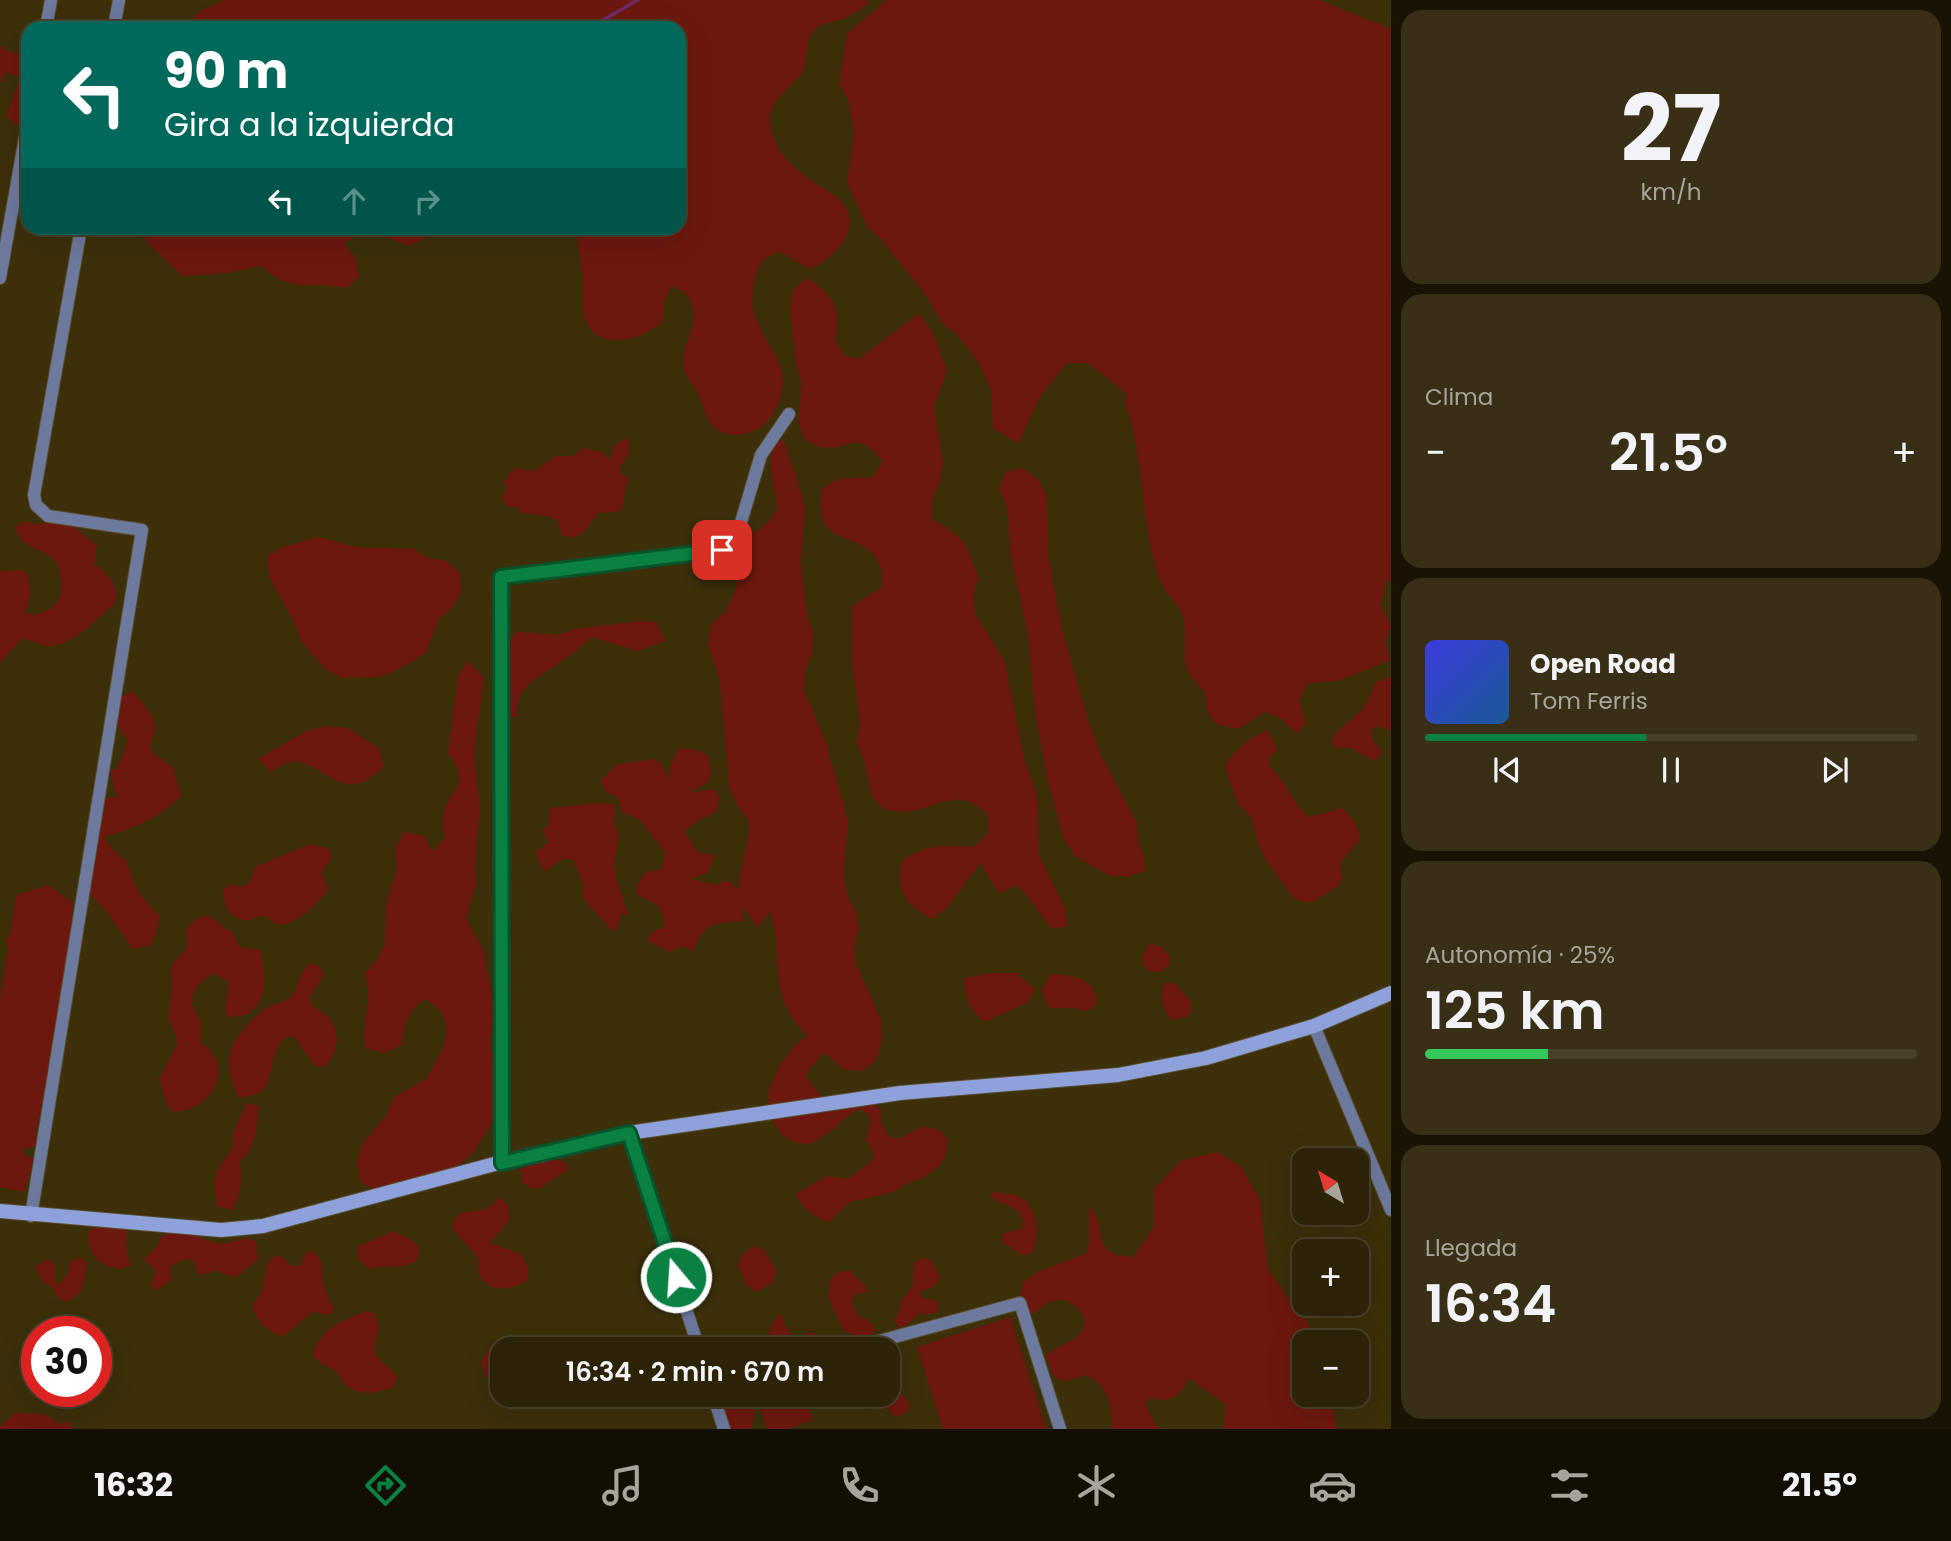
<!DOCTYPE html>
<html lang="es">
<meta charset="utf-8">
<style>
body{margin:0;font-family:Poppins,sans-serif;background:#392f16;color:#f1f3f6;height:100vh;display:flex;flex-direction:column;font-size:26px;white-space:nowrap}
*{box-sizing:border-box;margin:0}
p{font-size:23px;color:#a7a49c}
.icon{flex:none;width:38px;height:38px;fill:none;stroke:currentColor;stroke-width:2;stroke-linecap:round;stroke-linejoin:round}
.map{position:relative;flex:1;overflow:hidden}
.panel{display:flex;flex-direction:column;gap:10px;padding:10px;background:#191304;width:560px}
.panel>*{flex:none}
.guide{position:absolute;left:21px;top:21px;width:665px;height:214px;border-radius:21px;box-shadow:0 7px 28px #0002,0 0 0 2px #484029;background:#00695c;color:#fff;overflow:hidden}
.needle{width:46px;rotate:322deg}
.controls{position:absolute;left:1292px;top:1148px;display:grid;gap:14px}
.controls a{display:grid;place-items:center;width:77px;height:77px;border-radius:14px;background:#2d2308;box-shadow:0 7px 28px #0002,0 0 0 2px #484029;font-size:35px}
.speed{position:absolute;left:21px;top:1316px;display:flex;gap:14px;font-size:35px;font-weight:700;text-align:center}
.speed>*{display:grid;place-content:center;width:91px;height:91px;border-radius:50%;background:#2d2308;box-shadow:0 7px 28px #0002,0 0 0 2px #484029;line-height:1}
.speed .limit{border:10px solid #d22;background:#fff;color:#111}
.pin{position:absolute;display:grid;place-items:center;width:60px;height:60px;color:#fff;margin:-30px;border-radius:14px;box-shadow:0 4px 10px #0006}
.me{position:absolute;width:77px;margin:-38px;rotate:342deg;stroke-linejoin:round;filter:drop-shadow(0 0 5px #0008)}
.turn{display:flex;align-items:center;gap:24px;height:147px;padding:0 28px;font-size:32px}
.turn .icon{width:91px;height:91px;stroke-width:2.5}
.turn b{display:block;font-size:49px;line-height:60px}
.lanes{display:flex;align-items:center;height:66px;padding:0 28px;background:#0003;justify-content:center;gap:35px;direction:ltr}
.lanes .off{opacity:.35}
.big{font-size:52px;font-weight:600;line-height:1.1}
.panel .card{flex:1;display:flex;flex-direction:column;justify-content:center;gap:10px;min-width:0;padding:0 24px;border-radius:21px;background:#392f16}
.panel .dial{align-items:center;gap:0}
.dial b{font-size:91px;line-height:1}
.song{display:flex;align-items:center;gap:21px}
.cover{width:84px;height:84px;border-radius:10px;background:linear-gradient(135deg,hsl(240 70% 55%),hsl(210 70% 35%))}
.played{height:7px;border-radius:4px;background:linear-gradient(90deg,#0b8043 45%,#484029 45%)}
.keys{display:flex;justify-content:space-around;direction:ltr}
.heat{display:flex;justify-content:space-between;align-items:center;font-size:38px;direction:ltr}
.charge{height:10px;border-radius:5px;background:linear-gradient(90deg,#34c759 25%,#484029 0)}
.trip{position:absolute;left:490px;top:1337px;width:410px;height:70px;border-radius:21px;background:#2d2308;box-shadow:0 7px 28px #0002,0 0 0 2px #484029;font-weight:600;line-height:70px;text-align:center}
.tab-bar{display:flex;height:112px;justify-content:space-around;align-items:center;background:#120e03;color:#a7a49c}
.tab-bar .icon{width:49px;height:49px}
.tab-bar .current{color:#0b8043}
.tab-bar b{font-size:32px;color:#f1f3f6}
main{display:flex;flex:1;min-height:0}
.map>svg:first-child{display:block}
.green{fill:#6d180e}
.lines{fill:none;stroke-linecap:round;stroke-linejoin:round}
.stream{stroke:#6f2a6a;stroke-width:3.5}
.street-casing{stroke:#584d2b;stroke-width:14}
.secondary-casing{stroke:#584d2b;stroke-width:16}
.street{stroke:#6d799d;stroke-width:12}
.secondary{stroke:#8ea1da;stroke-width:14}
.route-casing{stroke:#07532c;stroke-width:18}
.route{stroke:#0b8043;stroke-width:12}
</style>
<main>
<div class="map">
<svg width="1391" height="1429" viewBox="0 0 1391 1429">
<rect width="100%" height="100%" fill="#3c2f0a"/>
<g class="green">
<path d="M225,0H868V4C859,10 850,16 840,20C833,22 825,23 819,26C800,39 812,59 801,74C792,88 771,98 770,117C769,150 795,170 821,187C827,191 834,194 839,199C866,227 836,257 810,269L778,251C774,254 768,256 764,260C752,271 750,301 755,316C769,355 799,370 772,415C765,427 749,435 736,435C706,434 709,415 699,396C695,387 686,377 684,368C680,349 694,333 694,315C694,309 690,301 688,295L672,286L664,301L663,322C643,339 598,354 585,319C581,308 584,292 583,281C581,263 578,245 575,228H679V28H186L198,12Z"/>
<path d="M887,0H1319L1391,29V582L1386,580L1381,605L1391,627L1385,641L1390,660L1338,681L1308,683L1299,700L1306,722L1297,734L1280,718L1265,712L1238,729L1216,724L1206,709V693C1175,664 1189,657 1184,621C1182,606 1165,594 1160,580C1139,523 1146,458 1125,402L1127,394L1088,363H1067L1041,395L1018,444L993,428L991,389L978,362L957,334L943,324L925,294L881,239L867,227L847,182L854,134L848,99L839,84L847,34Z"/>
<path d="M0,46L6,51L20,54L28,49L27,73L19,77L6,72L0,83Z"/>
<path d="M19,81L28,85V122L16,125L6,116Z"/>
<path d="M137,228H421L425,238L409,246L376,234L358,232L344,244L355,258L359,277L346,288C309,281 292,294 261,266L225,273L182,276C167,260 148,246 137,228Z"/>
<path d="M807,278C835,296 841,308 835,341L845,356L859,359L919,313L934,335L947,371L934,406L943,463L940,482L932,499V520C966,537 966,544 979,578L973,594L975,613L1005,662L1024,758L1037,795L1039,855L1065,908L1068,927L1051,928L1030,899L1016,885L1000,894L980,863L947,908L933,919C906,906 895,890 902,861C930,841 943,848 975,846L988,833V815C958,785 940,807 906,812C899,812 890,810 883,809L872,796L863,757L856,742L860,723L852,665V606L883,586C884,519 810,562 822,489L836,479L873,477L883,461C855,427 849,452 820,447C815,446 809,441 804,439L798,421L802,383L796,364L790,309L793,290Z"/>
<path d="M626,438L629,441L628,455L619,469L622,475L629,478C623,490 625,499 621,511L598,513C586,528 582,541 562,536L557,520L547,516L520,513V508L507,506L502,498L507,487L504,481L515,468L534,471L555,456H574L583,448L600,452L610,459L615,445Z"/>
<path d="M776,440L784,441L805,506L801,562L807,616L813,633L812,653L805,671L804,690L826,743L848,820L844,877L847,895L856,912L859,930L854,946L856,964L881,1020L882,1039L877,1059L863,1071L844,1070L824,1052L809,1069L806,1077L823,1098H870L881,1111V1121L888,1136L898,1139L924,1126L942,1132L948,1140L945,1157L940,1165L925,1177L908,1183L893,1192L849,1202L829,1222C815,1219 801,1206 796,1194L827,1176L847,1179L870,1163L875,1156L866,1140L871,1121L867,1113L859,1109C843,1116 822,1144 805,1144C777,1144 764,1111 770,1087C775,1071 792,1043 808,1036C765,996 785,958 770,911L757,928L745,909L742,911L743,921C714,922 704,922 693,952L682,946L670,952L646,940L655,930L664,927C664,903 655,905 636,894L638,884L646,872L662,869L665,852L640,820L622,812L617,796L608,793L600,781L617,764L652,759L660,762L669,780L670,766L679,748L701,751L709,757L711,777L705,784L688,793L714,789L719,797L717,811L695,822L684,832L699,853L716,855L707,873L689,879L717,885L724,881L732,882L733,886L739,890C739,866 750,845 749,821L738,807L729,787L720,681L708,645L711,625L726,611L734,594L750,536L766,524L778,509C774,485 765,463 776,440Z"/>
<path d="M1022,468L1037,479L1047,495L1048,555L1062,629L1089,723L1102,757L1137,823L1138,841L1144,857L1145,871L1126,877L1108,875L1075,856L1064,840L1048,783L1035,711L1028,635L1012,563L1007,506L999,489L1005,472Z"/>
<path d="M25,521C38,527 50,521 64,523C75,525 87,539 97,545L94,564C108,574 118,584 116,602C100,616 70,648 48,646C38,645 32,639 21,639L0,663V571L21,570L28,575L30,595L25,612L34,615C52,610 64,601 61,582C60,574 60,567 55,561C42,545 23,553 15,527Z"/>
<path d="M318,537L356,547L413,549L428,558L447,561L460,573L461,592L452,607L439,619L425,654L395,671L378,677L342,678L325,669L301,641L295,624L269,576L267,556L283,547Z"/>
<path d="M639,621L656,622L666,641L636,651L592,637C581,647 569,656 556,665C536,679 515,687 517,716L504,718C502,689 491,652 518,632L558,635L574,629Z"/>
<path d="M468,661L484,678L474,753L480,810L475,865L476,884L466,918L483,950L494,1006L490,1047L503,1081L495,1116L476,1149L463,1162L448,1171L376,1192L360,1181L357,1162L362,1144L386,1116L394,1097L426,1079L444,1047L447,1026L440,1010L425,999C406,1014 405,1022 402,1045L384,1053L365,1048C361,1018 374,1007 365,973L377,960L385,944L386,905L397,869L395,849L404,832L424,836L432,852L445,838C444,832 442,826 443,820C445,788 475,791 448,753L458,676Z"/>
<path d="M1391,676V731L1380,726L1371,729L1372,738L1382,753L1376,760C1359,759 1355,742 1337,749L1331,742L1335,734L1364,708L1376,682Z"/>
<path d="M132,691C140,701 157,716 155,731C153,740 149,740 151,752L173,768L181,796C159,818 134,828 104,837L111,848L126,861L137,890L160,917L152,945L132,949L111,917L87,890L92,832L106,798L117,797L110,771L118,767L128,741L111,715L119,699Z"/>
<path d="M326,726L348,728L379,749L384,766C340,813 322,753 286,763C281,765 276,769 271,772L258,759L306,731Z"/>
<path d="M1267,730L1274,741L1276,750L1270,757L1269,766C1287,780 1291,804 1310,817L1341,808C1353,816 1359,826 1360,840L1342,860L1340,869L1342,879L1338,886L1313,902H1303L1294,898L1266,860L1258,843L1251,817L1238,804L1225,767C1233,750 1250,738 1267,730Z"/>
<path d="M597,803L615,804L614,823L619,837L614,861L616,879L629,916L622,913L615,933L588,905L583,897V884L573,859H562L544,872L535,852L549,842L543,831L549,824L550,808Z"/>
<path d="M310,844L329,849L332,858L321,872L328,889C321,900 291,930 276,924C271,921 269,916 262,916C257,916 252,920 247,920C230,921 223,903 223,889L231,884L240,887L249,884L255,867Z"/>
<path d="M48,885L73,903L61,1016L36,1130V1146L22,1149L25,1155L34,1159L24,1192L0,1187V1001L8,949L6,938L10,936L16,895Z"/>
<path d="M209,916C219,921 222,928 232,932L240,947L260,950C269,979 267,1020 227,1017C223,1003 230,994 228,981L212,973L198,985L193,995L192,1005L201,1022V1042C207,1048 216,1055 218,1064C223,1091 198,1110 174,1112L167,1105L159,1079L177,1045L176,1035L168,1018L172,990L171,970L174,962L187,948L186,929L199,917Z"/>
<path d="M1149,944C1161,944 1173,954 1169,966C1161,972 1152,976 1145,967L1142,957Z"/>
<path d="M311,963L320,967L324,975L309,998C313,1010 322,1010 329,1018C342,1032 337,1056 324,1067L315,1066L294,1036L286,1037C261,1061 284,1097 238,1097C233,1086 229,1072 229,1060C229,1042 253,1016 268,1007C274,1003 282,1003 288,999C300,992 296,974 311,963Z"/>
<path d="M990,973H1016L1035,989L1028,1002L985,1022C969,1011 965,997 964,978Z"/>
<path d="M1050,974C1069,974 1102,980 1096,1005L1085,1011L1072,1008H1049L1042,991Z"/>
<path d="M1166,982L1175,984L1191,1001V1011L1186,1017L1172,1020C1163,1012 1157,991 1166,982Z"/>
<path d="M246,1104L258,1105C259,1123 255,1150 240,1161C241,1181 243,1192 232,1210L217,1206L214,1185L217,1171L233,1147V1134Z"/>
<path d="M1218,1152L1241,1167L1260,1200L1268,1270L1311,1328L1317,1342H1304V1395H1330L1337,1429H1224L1225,1404L1189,1378C1182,1394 1169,1405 1151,1397L1145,1404L1158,1429H1112C1113,1407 1108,1384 1085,1375L1068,1381L1058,1379L1052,1373L1046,1356C1055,1345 1075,1343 1082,1331C1091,1315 1072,1297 1055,1300C1047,1302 1038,1310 1031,1314L1020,1299L1023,1282L1039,1271L1087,1253C1092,1238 1087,1223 1090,1207C1110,1229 1087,1255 1133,1257L1154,1227V1189L1182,1160Z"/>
<path d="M545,1157L563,1161L569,1169L538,1189L529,1187L522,1182L520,1163Z"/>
<path d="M993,1192C1003,1194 1018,1193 1026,1201C1038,1213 1041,1242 1030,1254L1022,1255L1003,1243L1002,1234L1022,1228L1023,1219C1017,1204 1001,1207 991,1196Z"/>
<path d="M500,1196L508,1206L510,1219L490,1243L520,1254L528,1266V1280C513,1290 489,1294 479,1275C476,1269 480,1265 478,1259C473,1248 459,1238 452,1228C457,1205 470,1215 487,1208C493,1206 495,1201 500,1196Z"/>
<path d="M120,1224L127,1230L126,1248L131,1265C110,1278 80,1251 90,1229Z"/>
<path d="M393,1231C402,1236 413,1239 420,1248L417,1260C393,1273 390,1262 370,1269C359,1264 356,1257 358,1246Z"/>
<path d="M174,1232C195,1232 200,1240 217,1243C231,1246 239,1234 256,1241L258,1259L235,1278L214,1270L202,1275L198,1274L194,1261L185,1259L170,1266L171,1280L156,1291L151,1284L156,1271L144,1259L158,1246L161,1237Z"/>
<path d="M754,1246L764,1250L776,1270L773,1283L756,1292L745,1283L738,1264L742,1255Z"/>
<path d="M311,1250C326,1259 320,1271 324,1286C326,1294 330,1301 334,1308L331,1315L313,1312L283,1336C267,1332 257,1322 252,1306C255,1301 259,1296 262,1291C265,1283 265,1236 291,1266L301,1265L303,1256Z"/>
<path d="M79,1257L87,1262C86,1269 84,1287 80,1292C76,1297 71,1298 66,1303L56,1295L52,1286L44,1283L35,1267L47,1259L55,1264V1282L59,1285L69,1272L70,1262Z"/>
<path d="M922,1258L931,1260L940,1277L936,1285L920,1292V1297L937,1301L939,1310L931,1314H917L912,1321L900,1328L894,1321L901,1306L899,1303L913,1286L914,1263Z"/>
<path d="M849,1271L866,1287L867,1292L855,1294L851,1302L859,1317C868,1320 873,1322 875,1332L863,1339L843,1330L828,1296L831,1278L839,1272Z"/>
<path d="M367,1311L375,1314C384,1334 373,1338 375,1352C377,1362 392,1367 397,1377L393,1387C380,1393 357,1396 345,1385C342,1382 340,1375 336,1372C328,1365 320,1365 313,1356C317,1330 344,1319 367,1311Z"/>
<path d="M778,1315H782L784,1324L792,1335L801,1337L809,1332L818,1335L820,1349H749L770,1340L769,1330Z"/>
<path d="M1010,1317L1046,1429H943L917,1347Z"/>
<path d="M507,1336H524L535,1349H502V1389C489,1384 484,1375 481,1362L491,1345Z"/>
<path d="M887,1382L908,1400L909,1409L903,1415L893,1416L879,1397L887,1395Z"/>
<path d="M722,1395H747L755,1412L751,1429H730L721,1402Z"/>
<path d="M756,1395H804L813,1420L787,1429H767Z"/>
<path d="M15,1413L44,1414L60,1424L70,1421L72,1429H0L1,1425Z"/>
</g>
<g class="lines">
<path class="stream" d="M589,28L638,0"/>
<defs>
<g id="street">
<path d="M46,28L51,0"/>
<path d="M114,28L119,0"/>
<path d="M0,278L28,121"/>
<path d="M1314,1026L1391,1210"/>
<path d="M629,1133L699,1349"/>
<path d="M502,1162L501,577L722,550L736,539L761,455L789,414"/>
<path d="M31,1216L142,530L48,516L36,505L34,495L81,228"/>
<path d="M850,1349L1020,1303L1060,1429"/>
<path d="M713,1395L724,1429"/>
</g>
<path id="secondary" d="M0,1211L221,1230L263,1226L502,1162L629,1133L900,1093L1118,1075L1206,1058L1314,1026L1391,993"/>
</defs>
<use href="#street" class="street-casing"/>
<use href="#secondary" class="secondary-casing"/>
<use href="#street" class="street"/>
<use href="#secondary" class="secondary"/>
</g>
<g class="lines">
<defs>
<path id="route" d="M676,1277L629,1133L502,1163L501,577L722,550"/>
</defs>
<use href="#route" class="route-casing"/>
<use href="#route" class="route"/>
</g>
</svg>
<div class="controls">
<a><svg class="needle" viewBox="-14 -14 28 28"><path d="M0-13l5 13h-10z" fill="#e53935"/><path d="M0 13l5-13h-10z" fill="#a7a49c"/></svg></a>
<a>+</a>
<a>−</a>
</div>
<div class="speed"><div class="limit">30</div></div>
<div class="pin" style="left:722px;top:550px;background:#d93025"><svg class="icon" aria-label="arrive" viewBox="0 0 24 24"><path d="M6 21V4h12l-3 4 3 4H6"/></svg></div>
<svg class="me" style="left:676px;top:1277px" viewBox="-20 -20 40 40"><circle r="17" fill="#0b8043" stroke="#fff" stroke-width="3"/><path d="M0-11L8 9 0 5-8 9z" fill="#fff"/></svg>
<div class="trip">16:34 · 2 min · 670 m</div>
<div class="guide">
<div class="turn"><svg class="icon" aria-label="left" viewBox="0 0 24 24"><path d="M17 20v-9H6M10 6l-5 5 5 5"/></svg><div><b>90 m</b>Gira a la izquierda</div></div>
<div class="lanes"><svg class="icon" aria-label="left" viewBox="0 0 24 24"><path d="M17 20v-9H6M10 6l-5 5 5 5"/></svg><svg class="icon off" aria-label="ahead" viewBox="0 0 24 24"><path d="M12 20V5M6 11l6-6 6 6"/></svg><svg class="icon off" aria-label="right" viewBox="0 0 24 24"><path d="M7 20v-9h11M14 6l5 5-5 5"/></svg></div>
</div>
</div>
<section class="panel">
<div class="card dial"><b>27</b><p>km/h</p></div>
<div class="card"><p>Clima</p>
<div class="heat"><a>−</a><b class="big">21.5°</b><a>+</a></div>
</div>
<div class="card">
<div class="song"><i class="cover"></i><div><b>Open Road</b><p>Tom Ferris</p></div></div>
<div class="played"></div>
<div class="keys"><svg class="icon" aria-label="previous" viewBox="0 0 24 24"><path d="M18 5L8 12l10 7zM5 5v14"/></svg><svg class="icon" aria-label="pause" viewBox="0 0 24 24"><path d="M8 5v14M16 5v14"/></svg><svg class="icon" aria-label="next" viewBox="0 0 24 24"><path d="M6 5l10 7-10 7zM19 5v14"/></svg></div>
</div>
<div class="card"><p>Autonomía · 25%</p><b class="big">125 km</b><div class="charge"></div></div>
<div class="card"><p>Llegada</p><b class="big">16:34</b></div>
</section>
</main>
<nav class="tab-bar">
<b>16:32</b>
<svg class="icon current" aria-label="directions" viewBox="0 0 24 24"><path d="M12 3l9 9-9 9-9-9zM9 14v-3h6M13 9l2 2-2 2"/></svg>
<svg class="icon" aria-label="music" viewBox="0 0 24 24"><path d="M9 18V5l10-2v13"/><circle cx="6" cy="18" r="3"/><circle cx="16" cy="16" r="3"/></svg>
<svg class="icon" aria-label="phone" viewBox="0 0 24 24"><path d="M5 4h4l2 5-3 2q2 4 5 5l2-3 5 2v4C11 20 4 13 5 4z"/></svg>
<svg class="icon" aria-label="climate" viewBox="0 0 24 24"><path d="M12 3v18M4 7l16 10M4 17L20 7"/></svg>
<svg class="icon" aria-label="car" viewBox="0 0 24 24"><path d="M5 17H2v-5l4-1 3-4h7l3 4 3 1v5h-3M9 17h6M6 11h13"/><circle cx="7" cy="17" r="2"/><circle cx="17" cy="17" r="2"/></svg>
<svg class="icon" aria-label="filters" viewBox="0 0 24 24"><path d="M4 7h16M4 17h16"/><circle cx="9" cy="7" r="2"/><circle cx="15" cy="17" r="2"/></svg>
<b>21.5°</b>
</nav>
